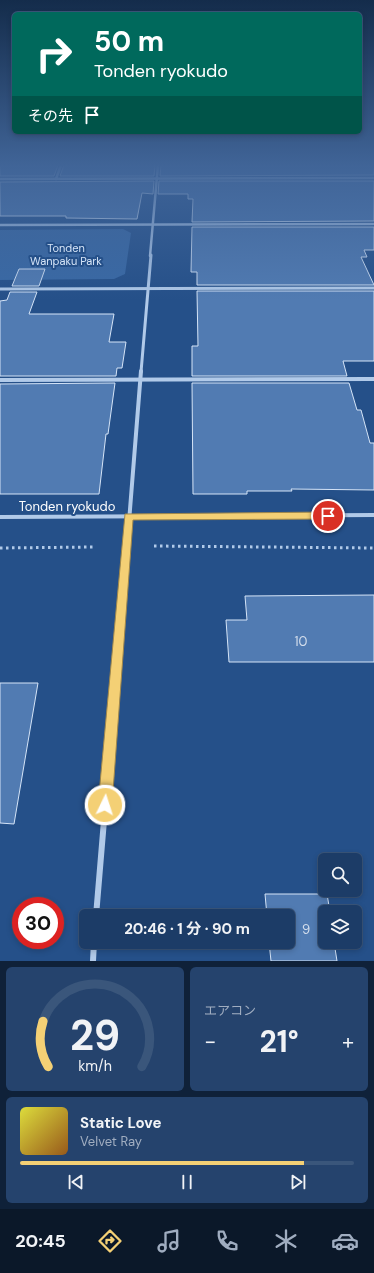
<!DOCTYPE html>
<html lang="ja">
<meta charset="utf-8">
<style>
body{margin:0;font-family:"DM Sans","Noto Sans JP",sans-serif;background:#25436d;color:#f1f3f6;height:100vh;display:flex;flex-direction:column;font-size:15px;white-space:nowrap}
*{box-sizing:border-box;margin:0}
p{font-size:13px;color:#a0adc0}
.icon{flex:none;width:22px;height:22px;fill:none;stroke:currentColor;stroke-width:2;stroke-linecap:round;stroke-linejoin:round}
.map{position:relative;height:961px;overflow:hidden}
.side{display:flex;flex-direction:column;gap:6px;padding:6px;background:#0f2139;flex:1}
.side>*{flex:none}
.hud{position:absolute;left:12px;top:12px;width:350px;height:122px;border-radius:6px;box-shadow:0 2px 6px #0003,0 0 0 1px #3a567b;background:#00695c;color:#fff;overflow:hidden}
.fabs{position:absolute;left:318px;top:853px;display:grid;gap:8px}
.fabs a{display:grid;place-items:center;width:44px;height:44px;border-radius:6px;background:#1c3c67;box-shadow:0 2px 6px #0003,0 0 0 1px #3a567b;font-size:20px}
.speed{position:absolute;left:12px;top:897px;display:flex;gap:8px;font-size:20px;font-weight:700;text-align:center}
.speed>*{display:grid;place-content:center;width:52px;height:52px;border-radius:50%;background:#1c3c67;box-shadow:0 2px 6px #0003,0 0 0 1px #3a567b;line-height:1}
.speed .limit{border:6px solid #d22;background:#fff;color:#111}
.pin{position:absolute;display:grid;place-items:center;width:34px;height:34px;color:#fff;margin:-17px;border:2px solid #fff;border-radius:50%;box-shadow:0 1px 4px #0007}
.me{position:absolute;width:44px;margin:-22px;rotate:4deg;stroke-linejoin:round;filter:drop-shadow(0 0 3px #0008)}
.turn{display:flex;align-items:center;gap:14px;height:84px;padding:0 16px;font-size:18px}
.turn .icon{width:52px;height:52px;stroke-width:2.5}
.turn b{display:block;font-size:28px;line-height:34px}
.then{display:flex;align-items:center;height:38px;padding:0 16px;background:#0003;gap:8px;font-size:15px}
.big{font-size:30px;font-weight:700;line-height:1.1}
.side .card{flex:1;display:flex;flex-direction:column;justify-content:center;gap:6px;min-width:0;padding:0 14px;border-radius:6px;background:#25436d}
.side .dial{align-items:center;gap:0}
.dial svg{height:104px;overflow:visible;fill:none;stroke:#3a567b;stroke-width:7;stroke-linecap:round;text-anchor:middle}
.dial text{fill:#f1f3f6;stroke:none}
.song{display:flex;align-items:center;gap:12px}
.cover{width:48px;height:48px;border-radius:6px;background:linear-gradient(135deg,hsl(60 70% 55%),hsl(30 70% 35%))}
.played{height:4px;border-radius:2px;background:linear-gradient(90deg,#f4d075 85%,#3a567b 85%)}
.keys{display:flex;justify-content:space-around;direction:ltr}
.heat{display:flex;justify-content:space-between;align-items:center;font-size:22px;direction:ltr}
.side .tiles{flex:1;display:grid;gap:6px;grid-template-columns:1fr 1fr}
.card:last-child{grid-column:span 2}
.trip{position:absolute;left:79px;top:909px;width:216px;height:40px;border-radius:6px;background:#1c3c67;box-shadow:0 2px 6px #0003,0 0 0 1px #3a567b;font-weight:700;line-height:40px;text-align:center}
.menu{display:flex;height:64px;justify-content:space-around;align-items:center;background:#0b1829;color:#a0adc0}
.menu .icon{width:28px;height:28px}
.menu .current{color:#f4d075}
.menu b{font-size:18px;color:#f1f3f6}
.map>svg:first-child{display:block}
.green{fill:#3969a5}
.building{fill:#517bb2;stroke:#d5e4f7}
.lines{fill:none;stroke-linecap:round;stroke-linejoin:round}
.path{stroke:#b1cae9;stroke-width:3;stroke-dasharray:2.5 3.5;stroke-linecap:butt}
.minor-far4{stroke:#b1cae9;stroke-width:2.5}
.minor-far3{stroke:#b1cae9;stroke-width:3}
.minor-far2{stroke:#b1cae9;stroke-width:4}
.minor-far1{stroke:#b1cae9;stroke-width:5}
.minor{stroke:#b1cae9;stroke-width:6}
.route{fill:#f4d075;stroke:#9f874c}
.labels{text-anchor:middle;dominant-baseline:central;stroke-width:4;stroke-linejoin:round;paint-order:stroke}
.far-park-label{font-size:11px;fill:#d5e4f7;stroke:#255089}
.street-label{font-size:13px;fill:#fff;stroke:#255089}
.near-number-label{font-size:13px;fill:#d4deec}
</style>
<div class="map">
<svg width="374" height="961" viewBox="0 0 374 961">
<rect width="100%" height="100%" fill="#255089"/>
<path class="green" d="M123,229L131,233L125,274L114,279L0,280V230Z"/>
<g class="building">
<path d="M0,165H58L54,176H0Z"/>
<path d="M64,165H155L154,176H60Z"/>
<path d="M161,165H374V175L160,176Z"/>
<path d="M154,181L153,194L142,193L137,219L66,218V216H0V182Z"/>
<path d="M159,181H374V221L192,222L193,199H188V194H158Z"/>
<path d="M192,227H374V250H364L367,257H361L374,285H197V272H191Z"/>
<path d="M19,269H45L39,286H12Z"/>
<path d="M197,291H374V361H343L347,376H192V346H198Z"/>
<path d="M10,292H37L29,314H114L109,342H126L122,368H117L116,376H0V301L7,300Z"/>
<path d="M115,383L108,434H106L99,494H0V384Z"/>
<path d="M192,383H349L357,410H361L370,443H374V490L291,489L292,491H247V494H193Z"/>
<path d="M374,595V662H229L226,620H247L245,596Z"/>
<path d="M0,683H38L14,824L0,823Z"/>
<path d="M265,894H327L330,912H325V942H334L337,961H271L269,942H288V916H267Z"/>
</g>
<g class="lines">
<g class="path">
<path d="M154,546L374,548"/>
<path d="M0,548L94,547"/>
</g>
<g class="minor-far4">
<path d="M0,179L374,178"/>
<path d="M56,179L61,165"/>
<path d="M0,225L374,224"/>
<path d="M150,256L158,165"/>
</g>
<g class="minor-far3">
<path d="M0,289L374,288"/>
<path d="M141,372L151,255"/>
</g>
<g class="minor-far2">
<path d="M0,380L374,379"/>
<path d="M0,517L374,515"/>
<path d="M129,522L141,371"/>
</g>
<path class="minor-far1" d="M113,714L129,521"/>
<g class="minor">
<path d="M96,916L113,713"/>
<path d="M93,961L94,942"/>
</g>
</g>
<linearGradient id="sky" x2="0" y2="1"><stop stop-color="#142c4b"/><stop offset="0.55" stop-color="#406497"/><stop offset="1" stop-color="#406497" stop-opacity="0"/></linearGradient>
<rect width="374" height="300" fill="url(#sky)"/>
<path class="route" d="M328,512L333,516L328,519L133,520L112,805L110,810L105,812L100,810L98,805L125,514Z"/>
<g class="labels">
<g class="far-park-label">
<text x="66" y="248">Tonden<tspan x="66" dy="13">Wanpaku Park</tspan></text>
</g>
<g class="street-label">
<text x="67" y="506">Tonden ryokudo</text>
</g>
<g class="near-number-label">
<text x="301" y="641">10</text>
<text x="306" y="929">9</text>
</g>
</g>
</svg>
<div class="fabs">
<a><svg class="icon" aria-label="search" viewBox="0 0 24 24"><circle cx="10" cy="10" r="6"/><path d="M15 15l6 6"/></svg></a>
<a><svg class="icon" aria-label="layers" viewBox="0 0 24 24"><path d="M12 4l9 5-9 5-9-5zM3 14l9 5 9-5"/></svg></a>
</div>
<div class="speed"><div class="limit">30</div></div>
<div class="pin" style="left:328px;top:516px;background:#d93025"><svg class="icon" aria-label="arrive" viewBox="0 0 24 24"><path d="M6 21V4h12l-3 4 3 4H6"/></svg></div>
<svg class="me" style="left:105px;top:805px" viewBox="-20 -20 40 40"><circle r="17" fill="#f4d075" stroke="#fff" stroke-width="3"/><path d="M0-11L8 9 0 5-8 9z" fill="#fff"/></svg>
<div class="trip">20:46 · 1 分 · 90 m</div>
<div class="hud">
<div class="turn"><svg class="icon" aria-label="right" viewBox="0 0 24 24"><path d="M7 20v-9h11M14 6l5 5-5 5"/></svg><div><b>50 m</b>Tonden ryokudo</div></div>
<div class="then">その先<svg class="icon" aria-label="arrive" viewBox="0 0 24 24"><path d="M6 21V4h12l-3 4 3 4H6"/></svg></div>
</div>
</div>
<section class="side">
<div class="tiles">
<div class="card dial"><svg viewBox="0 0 100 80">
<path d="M14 69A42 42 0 1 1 86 69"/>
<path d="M14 69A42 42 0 0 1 10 34" stroke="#f4d075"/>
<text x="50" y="56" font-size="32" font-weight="700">29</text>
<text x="50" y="72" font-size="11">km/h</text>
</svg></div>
<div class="card"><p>エアコン</p>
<div class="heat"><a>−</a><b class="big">21°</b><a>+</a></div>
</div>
<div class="card">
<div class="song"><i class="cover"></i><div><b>Static Love</b><p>Velvet Ray</p></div></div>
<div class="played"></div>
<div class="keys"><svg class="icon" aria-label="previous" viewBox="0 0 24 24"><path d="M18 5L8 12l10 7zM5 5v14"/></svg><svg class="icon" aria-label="pause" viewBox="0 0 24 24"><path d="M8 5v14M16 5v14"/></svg><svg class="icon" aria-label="next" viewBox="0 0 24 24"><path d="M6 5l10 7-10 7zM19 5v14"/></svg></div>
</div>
</div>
</section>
<nav class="menu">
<b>20:45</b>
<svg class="icon current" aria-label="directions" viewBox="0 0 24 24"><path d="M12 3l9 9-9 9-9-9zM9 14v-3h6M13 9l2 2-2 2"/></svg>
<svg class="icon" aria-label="music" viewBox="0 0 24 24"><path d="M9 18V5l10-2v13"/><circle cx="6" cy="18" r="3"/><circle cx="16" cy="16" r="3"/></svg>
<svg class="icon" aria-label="phone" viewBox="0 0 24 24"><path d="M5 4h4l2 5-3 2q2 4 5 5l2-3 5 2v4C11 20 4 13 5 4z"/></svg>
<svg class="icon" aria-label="climate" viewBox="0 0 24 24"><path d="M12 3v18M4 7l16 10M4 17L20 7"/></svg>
<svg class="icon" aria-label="car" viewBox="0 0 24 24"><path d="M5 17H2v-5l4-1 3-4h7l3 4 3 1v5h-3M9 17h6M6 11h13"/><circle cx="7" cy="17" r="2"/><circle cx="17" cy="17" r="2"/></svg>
</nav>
